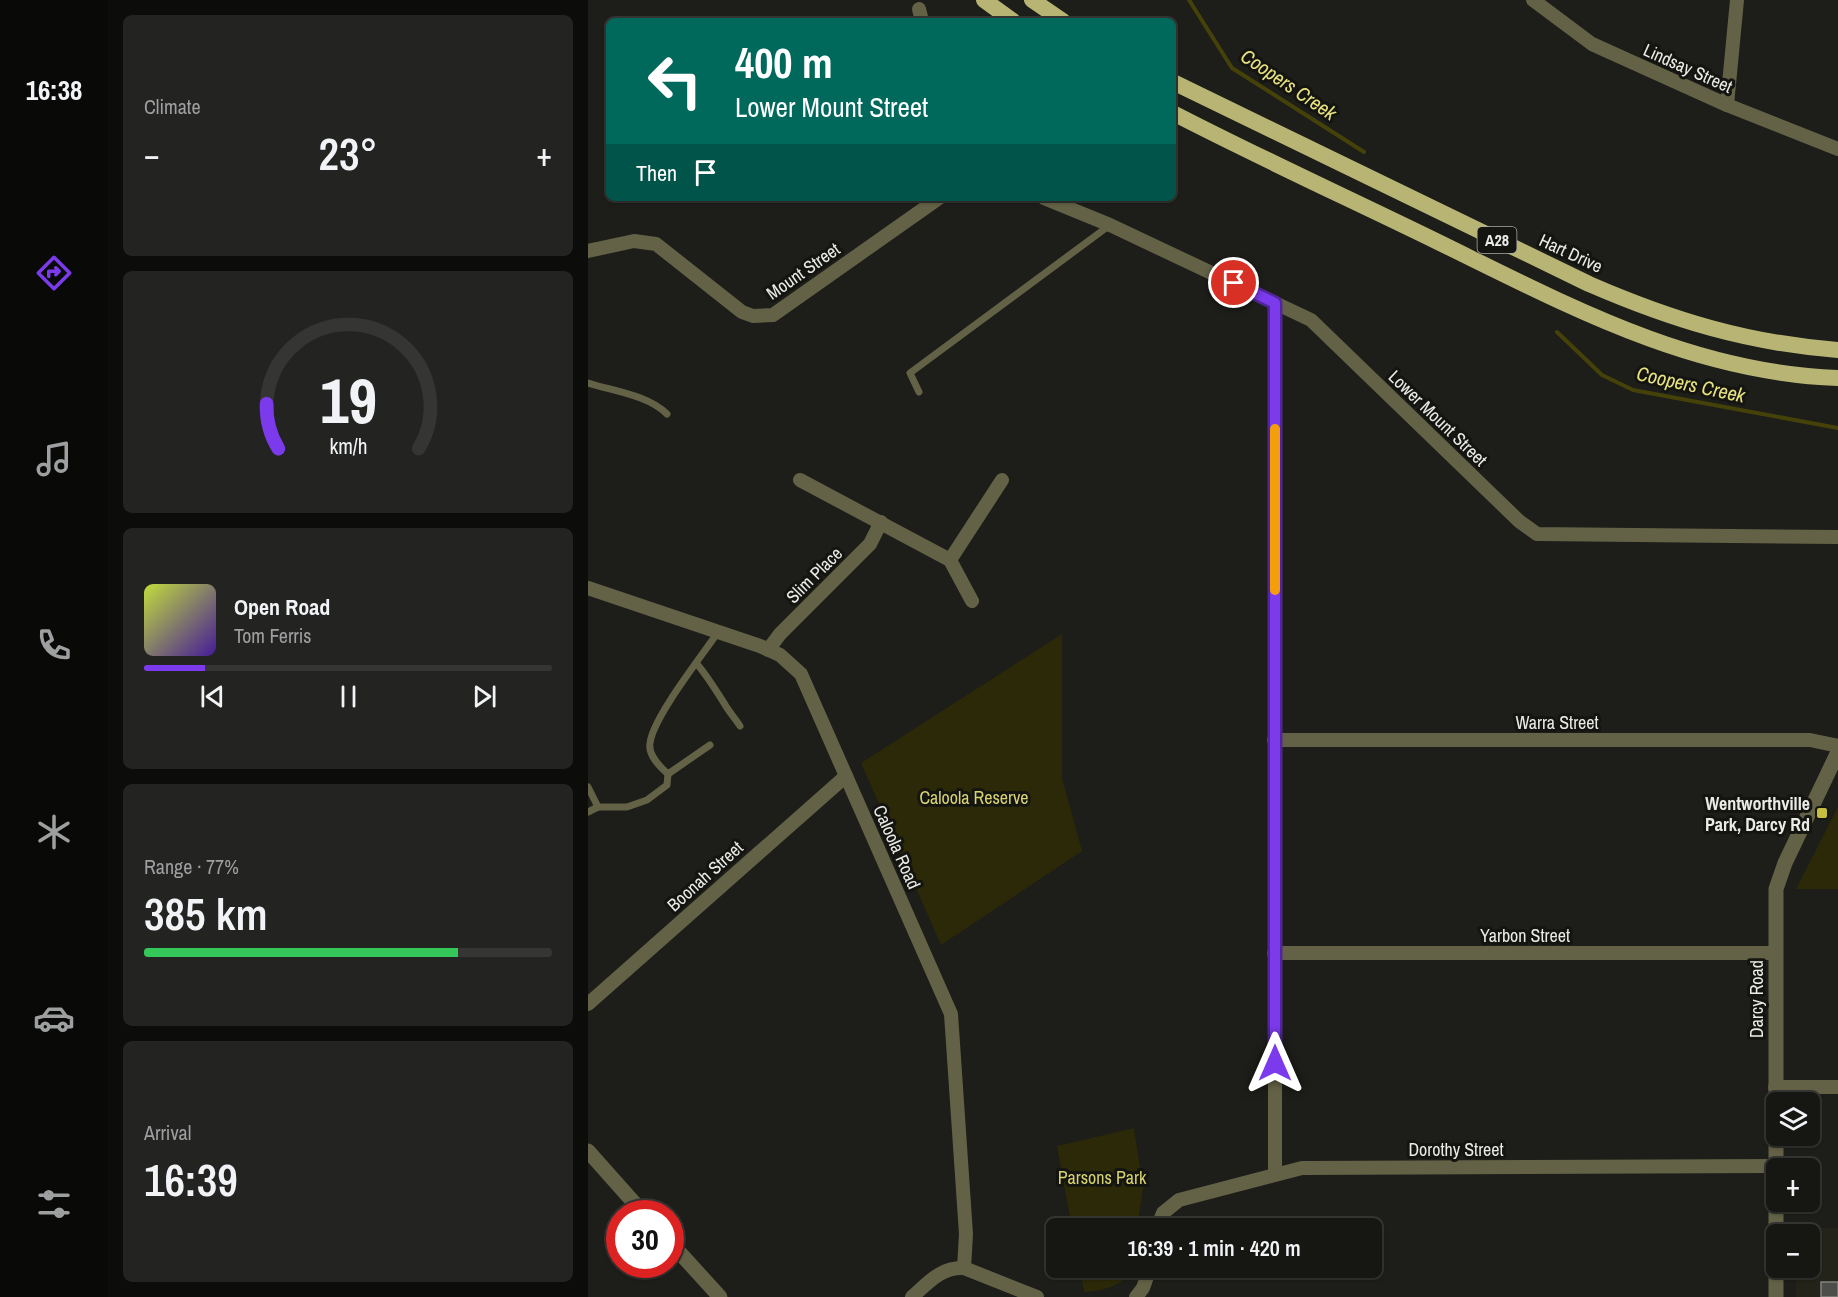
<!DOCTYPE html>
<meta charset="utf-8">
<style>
body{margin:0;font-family:"Archivo Narrow",sans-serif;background:#232321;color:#f1f3f6;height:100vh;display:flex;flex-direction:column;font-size:22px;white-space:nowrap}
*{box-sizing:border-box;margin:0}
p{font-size:20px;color:#9e9fa0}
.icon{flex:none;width:33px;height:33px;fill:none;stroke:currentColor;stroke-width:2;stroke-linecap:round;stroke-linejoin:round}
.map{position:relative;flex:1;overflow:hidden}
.drawer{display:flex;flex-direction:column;gap:15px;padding:15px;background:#0c0c0a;width:480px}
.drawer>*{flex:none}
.top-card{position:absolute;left:18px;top:18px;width:570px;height:183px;border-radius:9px;box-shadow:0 2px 4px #0004,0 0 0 2px #353533;background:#00695c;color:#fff;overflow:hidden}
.fabs{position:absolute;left:1178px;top:1092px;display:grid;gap:12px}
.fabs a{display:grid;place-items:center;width:54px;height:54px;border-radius:9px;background:#161613;box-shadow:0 2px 4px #0004,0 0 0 2px #353533;font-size:30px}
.speed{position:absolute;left:18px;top:1200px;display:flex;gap:12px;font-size:30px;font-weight:700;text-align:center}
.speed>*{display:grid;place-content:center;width:78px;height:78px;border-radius:50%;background:#161613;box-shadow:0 2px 4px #0004,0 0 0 2px #353533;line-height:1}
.speed .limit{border:9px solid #d22;background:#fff;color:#111}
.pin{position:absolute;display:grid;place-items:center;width:51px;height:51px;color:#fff;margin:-26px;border:3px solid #fff;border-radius:50%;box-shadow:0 2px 6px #0007}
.me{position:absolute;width:66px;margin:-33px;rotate:0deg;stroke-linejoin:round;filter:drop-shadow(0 0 4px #0008)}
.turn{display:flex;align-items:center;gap:21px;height:126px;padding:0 30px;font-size:27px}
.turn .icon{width:78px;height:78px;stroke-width:2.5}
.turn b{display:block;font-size:42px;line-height:51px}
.then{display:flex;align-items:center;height:57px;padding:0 30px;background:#0003;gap:12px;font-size:22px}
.big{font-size:45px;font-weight:600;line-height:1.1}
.drawer .widget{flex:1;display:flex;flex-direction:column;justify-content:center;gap:9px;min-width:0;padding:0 21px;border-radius:9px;background:#232321}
.drawer .dial{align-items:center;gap:0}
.dial svg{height:156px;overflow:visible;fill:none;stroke:#353533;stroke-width:7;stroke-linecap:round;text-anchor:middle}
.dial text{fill:#f1f3f6;stroke:none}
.song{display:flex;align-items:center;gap:18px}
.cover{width:72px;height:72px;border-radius:9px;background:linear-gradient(135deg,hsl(70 70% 55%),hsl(260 70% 35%))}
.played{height:6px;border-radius:3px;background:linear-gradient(90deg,#7c3aed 15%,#353533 15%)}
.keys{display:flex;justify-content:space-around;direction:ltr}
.heat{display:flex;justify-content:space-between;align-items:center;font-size:33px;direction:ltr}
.charge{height:9px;border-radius:4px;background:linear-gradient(90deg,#34c759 77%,#353533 0)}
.trip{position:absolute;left:458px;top:1218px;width:336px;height:60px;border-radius:9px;background:#161613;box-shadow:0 2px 4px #0004,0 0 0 2px #353533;font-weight:600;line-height:60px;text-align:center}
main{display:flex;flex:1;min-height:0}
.dock{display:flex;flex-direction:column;width:108px;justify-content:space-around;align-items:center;background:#090908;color:#9e9fa0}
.dock .icon{width:42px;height:42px}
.dock .on{color:#7c3aed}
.dock b{font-size:27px;color:#f1f3f6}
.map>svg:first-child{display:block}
.built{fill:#232319}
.green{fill:#2b2907}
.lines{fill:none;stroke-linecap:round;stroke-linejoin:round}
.stream{stroke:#454209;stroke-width:4}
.building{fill:#4d4d49;stroke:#84847f;stroke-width:1.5}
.service{stroke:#636246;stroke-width:7}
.minor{stroke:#636246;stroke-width:14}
.tertiary{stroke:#636246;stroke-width:15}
.trunk{stroke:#b8b574;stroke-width:16}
.route-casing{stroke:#51269a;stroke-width:15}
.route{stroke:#7c3aed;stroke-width:10}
.slow{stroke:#f59e0b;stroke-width:10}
.poi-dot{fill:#c4bd3e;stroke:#141410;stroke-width:2}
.labels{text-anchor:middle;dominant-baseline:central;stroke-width:6;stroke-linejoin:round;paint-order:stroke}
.shield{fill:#141410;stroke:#aaaaa6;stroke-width:1.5}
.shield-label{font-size:16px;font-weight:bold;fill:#eaeae7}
.street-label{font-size:18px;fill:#eaeae7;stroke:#141410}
.park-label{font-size:18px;fill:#d8d371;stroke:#141410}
.poi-label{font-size:18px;font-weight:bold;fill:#eaeae7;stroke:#141410;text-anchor:end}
.water-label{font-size:20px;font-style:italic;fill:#e7e27f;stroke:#141410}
</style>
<main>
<nav class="dock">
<b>16:38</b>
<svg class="icon on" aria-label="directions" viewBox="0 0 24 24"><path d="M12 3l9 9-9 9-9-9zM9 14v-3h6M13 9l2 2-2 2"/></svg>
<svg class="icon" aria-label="music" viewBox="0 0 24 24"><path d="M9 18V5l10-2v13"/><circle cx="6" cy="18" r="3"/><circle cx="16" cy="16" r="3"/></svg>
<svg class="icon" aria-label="phone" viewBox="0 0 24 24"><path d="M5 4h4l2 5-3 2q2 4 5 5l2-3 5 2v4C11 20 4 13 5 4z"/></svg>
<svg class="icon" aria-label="climate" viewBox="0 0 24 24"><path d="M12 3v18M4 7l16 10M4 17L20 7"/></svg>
<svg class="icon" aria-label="car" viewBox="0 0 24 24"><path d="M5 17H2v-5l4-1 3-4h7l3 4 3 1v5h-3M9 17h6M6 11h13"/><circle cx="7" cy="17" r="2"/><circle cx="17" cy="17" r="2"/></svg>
<svg class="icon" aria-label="filters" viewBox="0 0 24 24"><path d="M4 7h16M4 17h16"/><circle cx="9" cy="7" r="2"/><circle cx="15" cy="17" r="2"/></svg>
</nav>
<section class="drawer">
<div class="widget"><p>Climate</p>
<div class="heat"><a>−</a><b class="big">23°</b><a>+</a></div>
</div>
<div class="widget dial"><svg viewBox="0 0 100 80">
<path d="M14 69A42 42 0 1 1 86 69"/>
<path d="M14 69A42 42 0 0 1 8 46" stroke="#7c3aed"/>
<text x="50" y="56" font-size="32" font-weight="700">19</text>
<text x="50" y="72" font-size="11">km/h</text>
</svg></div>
<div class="widget">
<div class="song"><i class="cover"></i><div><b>Open Road</b><p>Tom Ferris</p></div></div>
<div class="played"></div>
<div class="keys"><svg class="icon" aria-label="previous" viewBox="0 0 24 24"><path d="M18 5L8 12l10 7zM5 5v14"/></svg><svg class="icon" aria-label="pause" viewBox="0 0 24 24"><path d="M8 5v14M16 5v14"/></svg><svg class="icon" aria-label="next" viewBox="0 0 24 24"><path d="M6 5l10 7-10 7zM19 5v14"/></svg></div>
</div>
<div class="widget"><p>Range · 77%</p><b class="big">385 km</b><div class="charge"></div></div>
<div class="widget"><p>Arrival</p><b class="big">16:39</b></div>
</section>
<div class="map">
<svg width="1250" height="1297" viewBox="0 0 1250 1297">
<rect width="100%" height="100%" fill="#1d1d19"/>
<path class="built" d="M1208,1228H1250V1297H1208V1268H1221V1234H1208Z"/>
<g class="green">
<path d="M474,634V778L494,851L353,945L273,763Z"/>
<path d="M1250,807V889H1208Z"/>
<path d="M546,1128L555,1188L549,1228H484L469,1146Z"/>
<path d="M492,1268H542C539,1286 513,1291 496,1292Z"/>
</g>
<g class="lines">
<g class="stream">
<path d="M601,0L644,68L776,152"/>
<path d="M969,332L1014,375L1045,390L1250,428"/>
</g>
</g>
<rect class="building" x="1233" y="1282" width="17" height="15"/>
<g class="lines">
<g class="service">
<path d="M0,383C25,391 60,395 79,414"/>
<path d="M331,392L322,373L522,225"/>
<path d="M109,664C120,677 127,689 136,703C141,712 147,718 152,726"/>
<path d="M122,745L80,774C71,766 60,755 62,743C65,717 114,656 130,632"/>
<path d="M0,787L10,807H39L59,800L79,785L80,774"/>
<path d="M0,812L10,807"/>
</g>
<g class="minor">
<path d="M945,0L1004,44L1139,105L1250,149"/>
<path d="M331,9L334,21"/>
<path d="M1139,105L1149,0"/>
<path d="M456,198L522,225L723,320L931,521L949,534L1250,537"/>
<path d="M0,251L46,241L68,244L154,312L165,316L185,315L351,198"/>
<path d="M212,480L362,560L384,601"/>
<path d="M362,560L414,480"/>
<path d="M0,588L172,646L192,655L213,674L363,1014L378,1234L376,1268"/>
<path d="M180,650L192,634L282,544L293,522"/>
<path d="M686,740H1222L1250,746"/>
<path d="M686,953H1187"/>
<path d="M0,1004L258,776"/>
<path d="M1187,1087H1250"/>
<path d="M687,1173V303"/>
<path d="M569,1228L575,1213L591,1200L714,1168L1187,1166"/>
<path d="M324,1297C341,1282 353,1267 376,1268L449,1297"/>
<path d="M548,1297L555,1288L562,1268"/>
</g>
<g class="tertiary">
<path d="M0,1151L56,1214"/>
<path d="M82,1242L132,1297"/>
<path d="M1188,1260V889L1197,863L1250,752"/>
<path d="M1188,1268V1297"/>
</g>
<g class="trunk">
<path d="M396,0L425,21"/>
<path d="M444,0L475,21"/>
<path d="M585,82L1001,284C1084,320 1159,343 1250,350"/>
<path d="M585,113C672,158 762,199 850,242C979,305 1103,373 1250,378"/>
</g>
</g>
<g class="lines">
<defs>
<path id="route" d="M646,283L687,303V1063"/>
</defs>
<use href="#route" class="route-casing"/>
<use href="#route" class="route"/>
<path class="slow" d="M687,590V429"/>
</g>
<rect class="poi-dot" x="1228" y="807" width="12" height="12" rx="3"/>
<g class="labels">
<rect class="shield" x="889.5" y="227" width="39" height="26" rx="4.5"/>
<g class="shield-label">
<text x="909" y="240">A28</text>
</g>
<g class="street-label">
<text transform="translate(1100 68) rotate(24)">Lindsay Street</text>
<text transform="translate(983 253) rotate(25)">Hart Drive</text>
<text transform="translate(215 271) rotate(-35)">Mount Street</text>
<text transform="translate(850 418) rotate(44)">Lower Mount Street</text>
<text transform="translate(226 575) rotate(-45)">Slim Place</text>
<text x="969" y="722">Warra Street</text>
<text transform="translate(309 847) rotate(66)">Caloola Road</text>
<text transform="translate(117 876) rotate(-42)">Boonah Street</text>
<text x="937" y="935">Yarbon Street</text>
<text transform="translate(1168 999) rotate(-90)">Darcy Road</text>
<text x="868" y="1149">Dorothy Street</text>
</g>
<g class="park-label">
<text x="386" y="797">Caloola Reserve</text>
<text x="514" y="1177">Parsons Park</text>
</g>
<g class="poi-label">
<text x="1222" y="803">Wentworthville<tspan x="1222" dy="21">Park, Darcy Rd</tspan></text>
</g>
<g class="water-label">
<text transform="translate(701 84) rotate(34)">Coopers Creek</text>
<text transform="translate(1103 384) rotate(12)">Coopers Creek</text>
</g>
</g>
</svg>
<div class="fabs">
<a><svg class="icon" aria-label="layers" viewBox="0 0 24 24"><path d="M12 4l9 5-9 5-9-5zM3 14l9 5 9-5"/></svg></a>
<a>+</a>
<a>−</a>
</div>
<div class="speed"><div class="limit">30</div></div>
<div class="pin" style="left:646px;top:283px;background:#d93025"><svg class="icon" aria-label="arrive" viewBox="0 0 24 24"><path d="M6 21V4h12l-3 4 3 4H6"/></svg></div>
<svg class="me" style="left:687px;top:1063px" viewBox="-20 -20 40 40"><path d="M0-17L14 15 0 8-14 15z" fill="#7c3aed" stroke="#fff" stroke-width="4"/></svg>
<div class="trip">16:39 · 1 min · 420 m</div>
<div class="top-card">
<div class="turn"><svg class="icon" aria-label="left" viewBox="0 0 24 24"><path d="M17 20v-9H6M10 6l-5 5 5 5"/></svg><div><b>400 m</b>Lower Mount Street</div></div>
<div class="then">Then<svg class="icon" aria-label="arrive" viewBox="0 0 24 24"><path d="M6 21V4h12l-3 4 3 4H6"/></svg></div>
</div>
</div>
</main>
